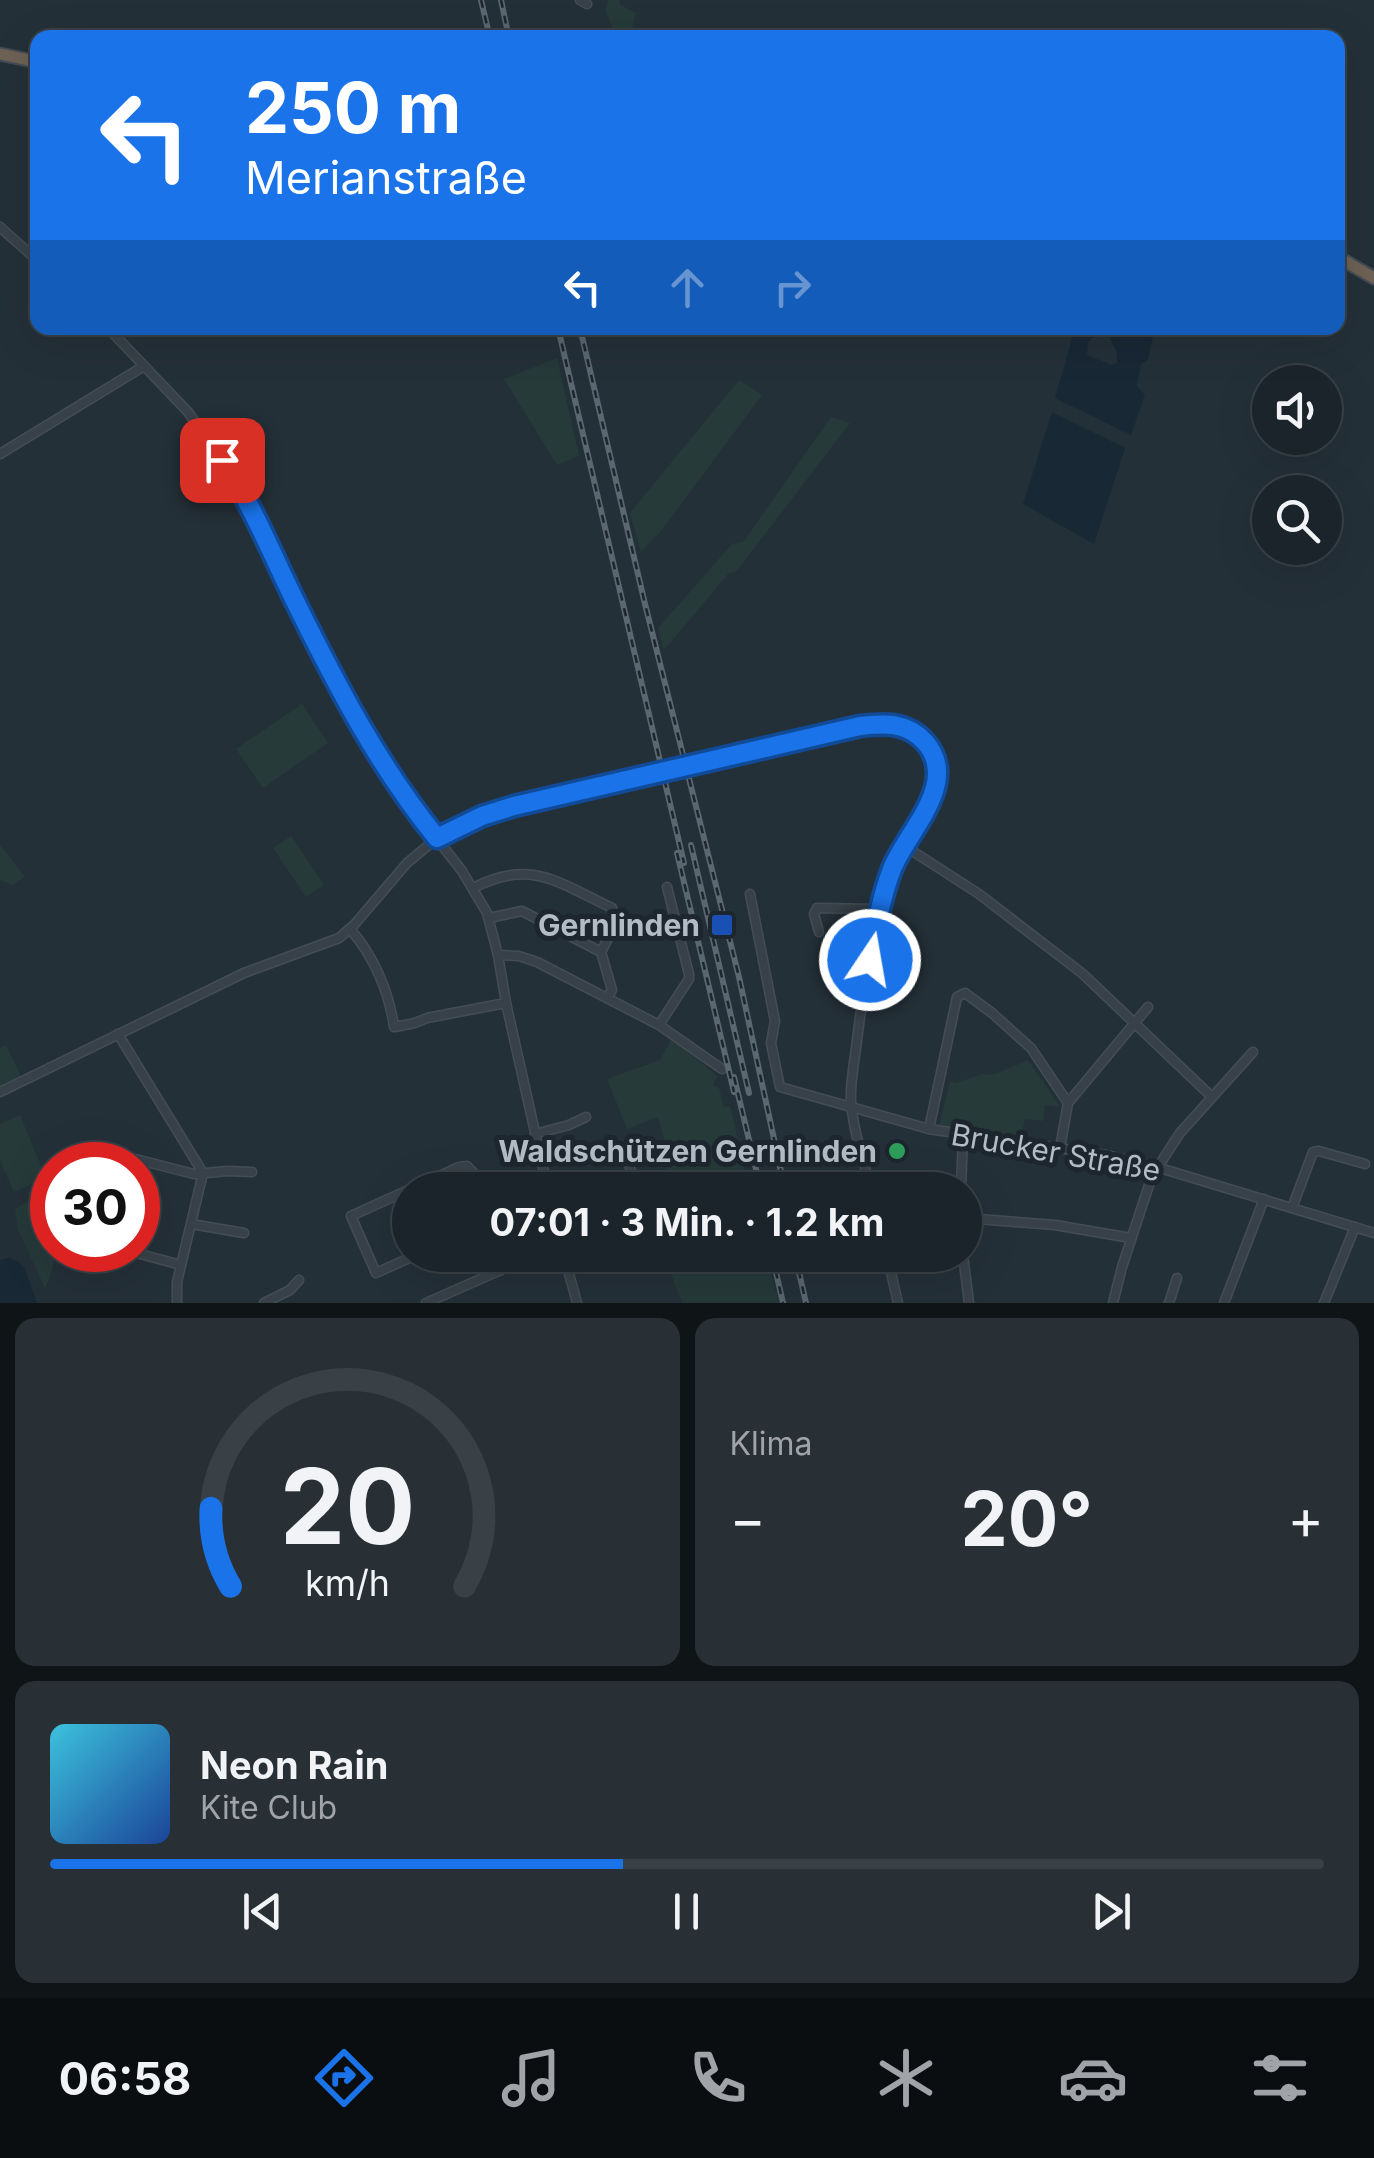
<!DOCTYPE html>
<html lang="de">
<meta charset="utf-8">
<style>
body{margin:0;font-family:Inter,sans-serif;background:#283036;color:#f1f3f6;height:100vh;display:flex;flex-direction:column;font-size:38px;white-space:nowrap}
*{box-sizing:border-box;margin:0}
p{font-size:32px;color:#a0a4a8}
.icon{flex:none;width:55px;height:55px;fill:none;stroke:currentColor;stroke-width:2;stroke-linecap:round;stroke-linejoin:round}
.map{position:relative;height:1303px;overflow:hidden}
.sheet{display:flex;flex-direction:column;gap:15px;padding:15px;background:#0f1417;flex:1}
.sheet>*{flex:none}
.guide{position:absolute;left:30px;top:30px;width:1315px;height:305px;border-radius:20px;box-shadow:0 10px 40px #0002,0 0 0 2px #394147;background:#1a73e8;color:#fff;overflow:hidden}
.fabs{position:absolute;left:1252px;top:365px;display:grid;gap:20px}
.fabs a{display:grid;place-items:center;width:90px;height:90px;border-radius:50%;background:#1b242a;box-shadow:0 10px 40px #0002,0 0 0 2px #394147;font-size:50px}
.speed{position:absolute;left:30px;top:1142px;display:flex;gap:20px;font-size:50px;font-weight:700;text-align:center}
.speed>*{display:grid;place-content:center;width:130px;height:130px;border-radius:50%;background:#1b242a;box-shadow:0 10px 40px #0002,0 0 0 2px #394147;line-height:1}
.speed .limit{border:15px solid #d22;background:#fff;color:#111}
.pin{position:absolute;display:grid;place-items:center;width:85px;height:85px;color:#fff;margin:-42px;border-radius:20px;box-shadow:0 5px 15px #0006}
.me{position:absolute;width:110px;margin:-55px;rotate:12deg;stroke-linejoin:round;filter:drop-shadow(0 0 8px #0008)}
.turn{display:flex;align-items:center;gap:35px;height:210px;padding:0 50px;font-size:45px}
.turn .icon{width:130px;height:130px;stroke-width:2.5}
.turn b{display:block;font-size:70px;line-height:85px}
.lanes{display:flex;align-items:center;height:95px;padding:0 50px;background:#0003;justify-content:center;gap:50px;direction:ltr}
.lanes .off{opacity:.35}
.big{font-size:75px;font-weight:700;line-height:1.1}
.sheet .card{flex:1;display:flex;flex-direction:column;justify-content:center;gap:15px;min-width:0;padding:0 35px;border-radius:20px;background:#283036}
.sheet .dial{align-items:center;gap:0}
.dial svg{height:260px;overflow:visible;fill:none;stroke:#394147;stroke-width:7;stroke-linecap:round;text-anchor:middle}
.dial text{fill:#f1f3f6;stroke:none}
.song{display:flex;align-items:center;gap:30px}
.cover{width:120px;height:120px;border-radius:15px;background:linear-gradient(135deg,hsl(190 70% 55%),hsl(220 70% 35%))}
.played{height:10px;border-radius:5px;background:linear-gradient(90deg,#1a73e8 45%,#394147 45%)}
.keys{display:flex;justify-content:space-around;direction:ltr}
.heat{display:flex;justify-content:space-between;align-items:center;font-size:55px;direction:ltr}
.sheet .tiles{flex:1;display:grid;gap:15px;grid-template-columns:1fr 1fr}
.card:last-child{grid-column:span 2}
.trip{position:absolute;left:392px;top:1172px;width:590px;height:100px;border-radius:50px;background:#1b242a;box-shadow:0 10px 40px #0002,0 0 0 2px #394147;font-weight:700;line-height:100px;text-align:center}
.menu{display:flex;height:160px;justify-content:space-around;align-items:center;background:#0b0e11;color:#a0a4a8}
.menu .icon{width:70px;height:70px}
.menu .current{color:#1a73e8}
.menu b{font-size:45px;color:#f1f3f6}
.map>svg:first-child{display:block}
.green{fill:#263a39}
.water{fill:#192835;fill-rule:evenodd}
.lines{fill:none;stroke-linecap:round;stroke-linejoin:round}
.minor-casing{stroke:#444d55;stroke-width:11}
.highway-casing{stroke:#434c54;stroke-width:15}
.minor{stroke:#384149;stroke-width:8}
.highway{stroke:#6e6156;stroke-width:11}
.rail-casing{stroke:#5a6670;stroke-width:6}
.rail{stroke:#1d262e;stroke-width:2.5;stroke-dasharray:8;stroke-linecap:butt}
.minor-bridge-casing{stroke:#444d55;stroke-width:11;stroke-linecap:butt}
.minor-bridge{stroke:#384149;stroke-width:8}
.route-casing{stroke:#114b97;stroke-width:25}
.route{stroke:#1a73e8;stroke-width:18}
.transit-dot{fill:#1a4fb4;stroke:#1d262e;stroke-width:4}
.leisure-dot{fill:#2e9e5b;stroke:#1d262e;stroke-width:4}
.labels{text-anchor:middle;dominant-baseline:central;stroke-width:10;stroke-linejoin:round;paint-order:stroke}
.poi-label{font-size:30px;font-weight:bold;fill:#b3bcc5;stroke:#1d262e;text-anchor:end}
.street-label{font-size:30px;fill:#b3bcc5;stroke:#1d262e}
</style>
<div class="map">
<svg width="1374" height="1303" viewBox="0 0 1374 1303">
<rect width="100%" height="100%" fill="#243038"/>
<g class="green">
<path d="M609,0H620L619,4L636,13L630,36L615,34L605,9Z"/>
<path d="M557,358L579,456L557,465L504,379Z"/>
<path d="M739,380L762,395L661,531L641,552L630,513Z"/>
<path d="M831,417L850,423L736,572L729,573L664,650L658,628L732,544L744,541Z"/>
<path d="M302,704L328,743L263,788L236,749Z"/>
<path d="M291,836L324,885L306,897L273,848Z"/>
<path d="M0,845L25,877L12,885L0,880Z"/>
<path d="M671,1040H674L717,1076L713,1085L719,1088L724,1107L730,1106L750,1190H653L650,1173L671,1167L658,1117L627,1129L607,1079L660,1060Z"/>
<path d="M6,1045L21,1076L0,1086V1048Z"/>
<path d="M1028,1060L1060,1107L1045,1105L1043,1121L1025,1119L1021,1137L939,1126L950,1082L956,1083L982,1074L993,1075Z"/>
<path d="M20,1115L46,1178L14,1192L0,1160V1124Z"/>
<path d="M25,1203L39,1205C54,1237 61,1256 45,1288L18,1230L15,1209Z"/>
<path d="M664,1255H766L779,1303H682Z"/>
</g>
<g class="water">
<path d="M1075,328H1140L1154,331L1148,360L1141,364L1137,386L1145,395L1131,435L1055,398ZM1108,335L1117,353V363L1112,365L1087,355L1088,342L1095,336Z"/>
<path d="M1052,412L1125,448L1094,544L1023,504Z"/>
<path d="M9,1258L17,1261L24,1267L37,1303H0V1260Z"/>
</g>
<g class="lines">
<defs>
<g id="minor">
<path d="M580,0L587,4"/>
<path d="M0,227L38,261"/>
<path d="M108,328L188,412L233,475L262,529L295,601L375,752L415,811L462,871L487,913L498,955L506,1003L548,1190"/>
<path d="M0,454L144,366"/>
<path d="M705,762C744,753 874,714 905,728C927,738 940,758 937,783C933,812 903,841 892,870C872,923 863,992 856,1048C854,1065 850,1084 851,1101C853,1131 864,1161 871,1190"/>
<path d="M903,845L979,894L1083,974L1212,1097"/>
<path d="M473,888C531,858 559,883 612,908V931L601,952"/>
<path d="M750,894L775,1021L771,1043L780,1087L929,1129L1106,1155L1150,1165L1374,1233"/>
<path d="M489,918L522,911L601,952L612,990L607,998"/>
<path d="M350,929C374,956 389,992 394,1027L415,1023L427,1018L506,1003"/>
<path d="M819,932L814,914L817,908L881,909"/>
<path d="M498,955L519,956L537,962L659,1025L722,1069"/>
<path d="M659,1025L689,979V974L667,887"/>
<path d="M118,1034L203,1173L177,1282V1303"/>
<path d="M0,1092L244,973L339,938L354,925L407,863L437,838L456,828L482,816L514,806L652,774"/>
<path d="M929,1129L957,997L965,993L992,1013L1031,1048L1068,1103"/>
<path d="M535,1134L569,1125L586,1117"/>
<path d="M1060,1148L1068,1103L1148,1007"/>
<path d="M104,1151L194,1174L228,1171L252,1172"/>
<path d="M620,1190L635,1182L629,1165"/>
<path d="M961,1190L963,1135"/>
<path d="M1292,1208L1313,1152L1319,1151L1365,1164"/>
<path d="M965,1218L1055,1225L1131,1238"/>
<path d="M191,1224L244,1233"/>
<path d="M125,1250L181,1265"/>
<path d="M416,1255L376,1273L351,1216L459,1167L467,1166L490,1190"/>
<path d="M564,1255L577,1303"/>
<path d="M887,1255L898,1303"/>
<path d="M963,1255L969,1303"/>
<path d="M264,1303L290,1290L299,1280"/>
<path d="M426,1303L535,1255"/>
<path d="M1113,1303L1122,1267L1152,1176L1180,1133L1253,1052"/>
<path d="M1169,1303L1177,1278"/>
<path d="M1224,1303L1264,1199"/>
<path d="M1324,1303L1355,1227"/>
</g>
<g id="highway">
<path d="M0,54L38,62"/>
<path d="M1338,257L1374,278"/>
</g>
</defs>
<use href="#minor" class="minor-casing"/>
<use href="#highway" class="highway-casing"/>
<use href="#minor" class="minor"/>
<use href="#highway" class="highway"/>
<defs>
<g id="rail">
<path d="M481,0L490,38"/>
<path d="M501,0L509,38"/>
<path d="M558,328L684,863"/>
<path d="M580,328L645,604L739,977L785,1190"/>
<path d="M691,845L749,1093"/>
<path d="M677,853L734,1092"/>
<path d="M734,1077L761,1190"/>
<path d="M772,1255L783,1303"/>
<path d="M795,1255L806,1303"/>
</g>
</defs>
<use href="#rail" class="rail-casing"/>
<use href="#rail" class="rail"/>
<defs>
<path id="minor-bridge" d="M652,774L705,762"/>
</defs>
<use href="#minor-bridge" class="minor-bridge-casing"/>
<use href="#minor-bridge" class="minor-bridge"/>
</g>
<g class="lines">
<defs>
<path id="route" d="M222,460C253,505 272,555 296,603C336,684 379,767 437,838L482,816L514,806L860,726C885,723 907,722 925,742C961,783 907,831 892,869C881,897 875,930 870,960"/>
</defs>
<use href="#route" class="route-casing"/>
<use href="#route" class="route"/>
</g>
<rect class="transit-dot" x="710" y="913" width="24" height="24" rx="5"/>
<circle class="leisure-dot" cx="897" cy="1151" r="10"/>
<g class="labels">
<g class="poi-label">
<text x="700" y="925">Gernlinden</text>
<text x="877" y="1151">Waldschützen Gernlinden</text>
</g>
<g class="street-label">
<text transform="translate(1056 1152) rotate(10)">Brucker Straße</text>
</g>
</g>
</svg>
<div class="fabs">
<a><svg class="icon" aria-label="sound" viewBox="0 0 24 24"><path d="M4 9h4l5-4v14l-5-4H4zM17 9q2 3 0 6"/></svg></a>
<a><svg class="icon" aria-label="search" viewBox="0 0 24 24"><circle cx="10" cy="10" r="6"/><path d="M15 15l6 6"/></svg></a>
</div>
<div class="speed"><div class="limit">30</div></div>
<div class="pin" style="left:222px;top:460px;background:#d93025"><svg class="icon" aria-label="arrive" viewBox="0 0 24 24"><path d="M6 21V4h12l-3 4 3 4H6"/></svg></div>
<svg class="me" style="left:870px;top:960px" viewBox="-20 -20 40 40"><circle r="17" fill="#1a73e8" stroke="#fff" stroke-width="3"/><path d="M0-11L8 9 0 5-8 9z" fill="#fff"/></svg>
<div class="trip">07:01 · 3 Min. · 1.2 km</div>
<div class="guide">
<div class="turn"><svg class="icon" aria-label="left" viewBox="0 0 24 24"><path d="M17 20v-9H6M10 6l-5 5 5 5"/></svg><div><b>250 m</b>Merianstraße</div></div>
<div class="lanes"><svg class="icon" aria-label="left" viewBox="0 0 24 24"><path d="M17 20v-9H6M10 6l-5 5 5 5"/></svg><svg class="icon off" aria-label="ahead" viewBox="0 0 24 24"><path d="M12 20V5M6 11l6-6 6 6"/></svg><svg class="icon off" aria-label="right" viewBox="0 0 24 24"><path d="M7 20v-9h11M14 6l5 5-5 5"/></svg></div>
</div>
</div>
<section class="sheet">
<div class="tiles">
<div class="card dial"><svg viewBox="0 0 100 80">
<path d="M14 69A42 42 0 1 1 86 69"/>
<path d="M14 69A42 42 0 0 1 8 45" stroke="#1a73e8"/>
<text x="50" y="56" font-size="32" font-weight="700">20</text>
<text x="50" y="72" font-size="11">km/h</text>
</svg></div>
<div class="card"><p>Klima</p>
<div class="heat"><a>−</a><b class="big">20°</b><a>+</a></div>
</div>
<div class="card">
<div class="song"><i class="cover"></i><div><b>Neon Rain</b><p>Kite Club</p></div></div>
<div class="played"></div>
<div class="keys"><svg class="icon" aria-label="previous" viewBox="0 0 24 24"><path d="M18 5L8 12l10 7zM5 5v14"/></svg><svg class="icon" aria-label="pause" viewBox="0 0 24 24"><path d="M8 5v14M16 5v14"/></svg><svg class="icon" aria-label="next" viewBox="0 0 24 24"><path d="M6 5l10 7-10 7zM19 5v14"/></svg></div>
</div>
</div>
</section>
<nav class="menu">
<b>06:58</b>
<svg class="icon current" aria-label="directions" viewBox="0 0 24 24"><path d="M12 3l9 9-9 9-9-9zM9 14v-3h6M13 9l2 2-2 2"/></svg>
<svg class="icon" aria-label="music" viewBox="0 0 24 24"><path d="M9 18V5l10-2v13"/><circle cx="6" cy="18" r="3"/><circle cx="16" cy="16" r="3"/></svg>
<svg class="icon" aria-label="phone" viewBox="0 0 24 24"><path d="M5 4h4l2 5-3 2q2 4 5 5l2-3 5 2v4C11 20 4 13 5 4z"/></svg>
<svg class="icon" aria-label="climate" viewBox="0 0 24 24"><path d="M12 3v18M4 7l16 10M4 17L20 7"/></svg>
<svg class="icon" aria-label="car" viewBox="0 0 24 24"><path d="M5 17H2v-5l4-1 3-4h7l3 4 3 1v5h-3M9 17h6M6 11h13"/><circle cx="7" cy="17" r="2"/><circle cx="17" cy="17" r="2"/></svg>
<svg class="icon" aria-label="filters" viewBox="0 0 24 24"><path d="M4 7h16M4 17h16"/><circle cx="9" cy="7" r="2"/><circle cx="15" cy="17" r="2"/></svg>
</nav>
